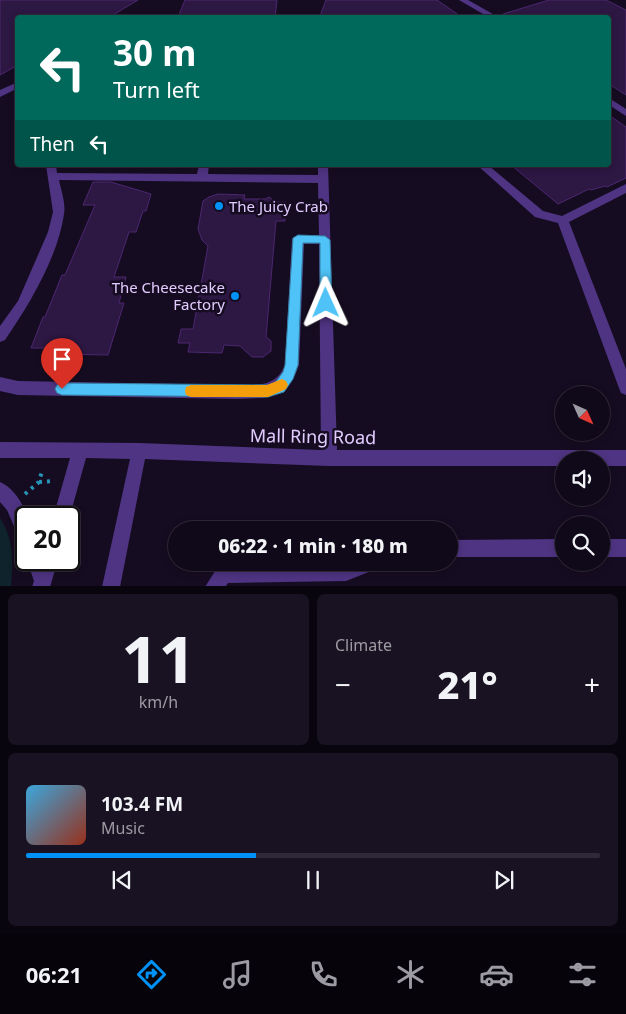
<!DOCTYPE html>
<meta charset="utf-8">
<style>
body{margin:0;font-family:"Noto Sans",sans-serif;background:#191222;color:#f1f3f6;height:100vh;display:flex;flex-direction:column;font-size:19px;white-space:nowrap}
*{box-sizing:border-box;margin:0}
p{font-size:16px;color:#9c9aa2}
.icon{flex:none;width:28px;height:28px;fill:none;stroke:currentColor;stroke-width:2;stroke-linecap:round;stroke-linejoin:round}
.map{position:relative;height:586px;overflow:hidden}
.drawer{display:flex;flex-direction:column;gap:8px;padding:8px;background:#09050e;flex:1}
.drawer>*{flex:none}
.banner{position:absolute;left:15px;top:15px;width:596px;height:152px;border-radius:5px;box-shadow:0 2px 8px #0003,0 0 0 1px #302a38;background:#00695c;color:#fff;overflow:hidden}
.needle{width:32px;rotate:135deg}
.controls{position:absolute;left:555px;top:386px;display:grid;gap:10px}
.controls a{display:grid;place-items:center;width:55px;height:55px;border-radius:50%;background:#100919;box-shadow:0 2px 8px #0003,0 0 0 1px #302a38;font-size:25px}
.speed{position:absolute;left:15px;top:506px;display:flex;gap:10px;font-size:25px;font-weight:700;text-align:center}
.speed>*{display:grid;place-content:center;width:65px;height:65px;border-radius:50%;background:#100919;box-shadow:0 2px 8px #0003,0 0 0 1px #302a38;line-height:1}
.speed .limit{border:2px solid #111;border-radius:8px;background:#fff;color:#111}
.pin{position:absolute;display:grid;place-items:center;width:42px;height:42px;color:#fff;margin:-51px -21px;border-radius:50% 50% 50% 0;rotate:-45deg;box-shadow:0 0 5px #0007}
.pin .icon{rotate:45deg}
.me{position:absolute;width:55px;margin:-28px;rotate:359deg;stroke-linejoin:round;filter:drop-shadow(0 0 4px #0008)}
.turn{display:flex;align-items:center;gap:18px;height:105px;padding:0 15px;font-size:22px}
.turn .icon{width:65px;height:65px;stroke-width:2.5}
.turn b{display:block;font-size:35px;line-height:42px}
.then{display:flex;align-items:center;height:48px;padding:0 15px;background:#0003;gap:10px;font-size:19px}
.big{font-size:38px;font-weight:800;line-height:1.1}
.drawer .card{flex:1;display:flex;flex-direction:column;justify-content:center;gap:8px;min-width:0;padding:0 18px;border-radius:8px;background:#191222}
.drawer .dial{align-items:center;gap:0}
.dial b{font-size:65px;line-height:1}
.song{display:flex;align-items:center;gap:15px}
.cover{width:60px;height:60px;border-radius:8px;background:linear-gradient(135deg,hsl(200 70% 55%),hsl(10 70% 35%))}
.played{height:5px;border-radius:2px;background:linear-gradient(90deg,#0092f7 40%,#302a38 40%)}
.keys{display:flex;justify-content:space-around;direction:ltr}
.heat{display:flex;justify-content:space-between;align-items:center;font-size:28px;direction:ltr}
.drawer .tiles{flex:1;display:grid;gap:8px;grid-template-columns:1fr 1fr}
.card:last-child{grid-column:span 2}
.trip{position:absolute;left:168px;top:521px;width:290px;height:50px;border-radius:25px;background:#100919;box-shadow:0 2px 8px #0003,0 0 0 1px #302a38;font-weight:800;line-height:50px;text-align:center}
.dock{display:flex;height:80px;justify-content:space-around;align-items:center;background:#06040a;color:#9c9aa2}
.dock .icon{width:35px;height:35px}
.dock .on{color:#0092f7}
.dock b{font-size:22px;color:#f1f3f6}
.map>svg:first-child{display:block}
.green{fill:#0e232b}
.building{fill:#2d1743;stroke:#4c2771}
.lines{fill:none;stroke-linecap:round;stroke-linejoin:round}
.path{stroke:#2794b8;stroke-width:4;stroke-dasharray:3 5;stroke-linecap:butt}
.minor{fill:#4f3483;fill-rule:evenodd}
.route{fill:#4fc3f7;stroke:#337fa1}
.slow{fill:#f59e0b}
.poi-dot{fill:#0092f7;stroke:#160c21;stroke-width:2}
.labels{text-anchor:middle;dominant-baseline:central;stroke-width:5;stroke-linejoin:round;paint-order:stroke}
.poi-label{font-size:15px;fill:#e2ccff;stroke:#160c21;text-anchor:start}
.near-street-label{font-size:18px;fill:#e2ccff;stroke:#160c21}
</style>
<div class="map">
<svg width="626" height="587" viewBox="0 0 626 587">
<rect width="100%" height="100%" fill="#160c21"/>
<path class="green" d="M0,518C14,539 13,562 11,586H0Z"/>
<g class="building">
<path d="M0,0H138L108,18H18V65L0,75Z"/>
<path d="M185,0H277L275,18L247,17L241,15L178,17Z"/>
<path d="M326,0H437L463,18H339L320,16Z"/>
<path d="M549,0H606L626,10V95L609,84V18H504L503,14Z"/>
<path d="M609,115L626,127V178L607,187L605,186L591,190L589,189L558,204L511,165H609Z"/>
<path d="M93,182H111L151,194L146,211H143L136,232H129L114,277H126L119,303H124L108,355L55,354L57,348H31L43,317H45L62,275H65L95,205H83Z"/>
<path d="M218,194L245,195L244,199H265L269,197L276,202H286L285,221H276L266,337L271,341V351L263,357H252L240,346L224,345L222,353L188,352L190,343H178L181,329H193L208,246L202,240L198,229L203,201L209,197Z"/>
</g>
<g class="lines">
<g class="path">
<path d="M39,482L55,481"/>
<path d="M25,494L38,483L42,472"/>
</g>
<g class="minor">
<path d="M459,0H468L500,18H490Z"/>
<path d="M18,82V88L0,97V90Z"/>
<path d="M609,98L626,109V116L609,105Z"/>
<path d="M46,165H56L57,173L197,174L199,165H209L208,174L318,175V165H328L337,450H626V466H601V460H564V466H329L145,459L120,587H102L130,459L86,458L69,519V518H53L70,458H0V442L139,443L321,450L319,244H304L299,365L295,375L288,387L276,394L264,398L237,399L18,395L0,391V377L18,381L237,385C258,385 276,387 285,365L292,239L298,235H319L318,183L59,180C61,190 66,204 64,214C58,257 29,305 5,340L0,342V326L18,301L48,232L53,212Z"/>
<path d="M477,165H488L543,211L562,216L626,184V193L569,222L626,369V395L621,393L619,388L558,223L535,217Z"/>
<path d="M0,482C12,487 23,502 26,515C28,521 26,534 26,542L20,540L7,510L0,502Z"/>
<path d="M564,539V557H449V540Z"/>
<rect x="601" y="539" width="25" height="18"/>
<path d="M27,560H58L50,587H32L34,581Z"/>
<path d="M381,562L379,568L346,581L228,583L225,587H205L217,568L223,565Z"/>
</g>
</g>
<path class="route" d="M298,235L325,236L330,240L332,303L330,307H322L320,303V243H303L298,365L293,379L284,392L268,397L62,395L57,393L55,389L57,385L62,383L268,385L275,383L283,372L285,365L293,238Z"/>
<path class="slow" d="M282,379L286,381L288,385L286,389L268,397H191L186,395L185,391L186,387L191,385H267Z"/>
<g class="poi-dot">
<circle cx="219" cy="206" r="5"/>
<circle cx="235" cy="296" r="5"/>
</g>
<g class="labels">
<g class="poi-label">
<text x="229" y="206">The Juicy Crab</text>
<text x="225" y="287" text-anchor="end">The Cheesecake<tspan x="225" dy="17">Factory</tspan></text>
</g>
<g class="near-street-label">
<text transform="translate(313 436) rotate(1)">Mall Ring Road</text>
</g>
</g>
</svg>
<div class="controls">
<a><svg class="needle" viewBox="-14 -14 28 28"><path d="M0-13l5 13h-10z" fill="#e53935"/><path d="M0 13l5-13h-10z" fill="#9c9aa2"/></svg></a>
<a><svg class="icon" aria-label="sound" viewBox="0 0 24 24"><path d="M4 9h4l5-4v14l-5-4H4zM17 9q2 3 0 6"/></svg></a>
<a><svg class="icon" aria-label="search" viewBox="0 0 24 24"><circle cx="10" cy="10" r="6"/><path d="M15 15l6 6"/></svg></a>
</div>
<div class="speed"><div class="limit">20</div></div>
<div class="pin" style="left:62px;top:389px;background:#d93025"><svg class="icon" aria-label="arrive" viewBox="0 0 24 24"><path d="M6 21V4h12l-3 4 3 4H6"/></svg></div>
<svg class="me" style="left:326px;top:303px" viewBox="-20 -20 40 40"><path d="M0-17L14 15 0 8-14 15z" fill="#4fc3f7" stroke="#fff" stroke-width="4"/></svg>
<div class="trip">06:22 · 1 min · 180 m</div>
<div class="banner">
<div class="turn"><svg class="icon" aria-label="left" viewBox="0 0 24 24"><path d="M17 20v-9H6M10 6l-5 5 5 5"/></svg><div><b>30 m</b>Turn left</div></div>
<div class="then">Then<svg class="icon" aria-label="left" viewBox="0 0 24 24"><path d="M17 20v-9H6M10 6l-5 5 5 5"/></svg></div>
</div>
</div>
<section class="drawer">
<div class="tiles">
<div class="card dial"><b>11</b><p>km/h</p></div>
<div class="card"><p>Climate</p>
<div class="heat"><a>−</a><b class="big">21°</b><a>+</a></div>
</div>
<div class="card">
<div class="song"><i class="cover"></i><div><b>103.4 FM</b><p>Music</p></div></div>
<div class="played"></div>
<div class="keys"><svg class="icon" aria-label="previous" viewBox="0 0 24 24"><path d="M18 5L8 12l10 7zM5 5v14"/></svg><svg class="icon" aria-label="pause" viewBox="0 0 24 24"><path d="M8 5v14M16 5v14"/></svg><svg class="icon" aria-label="next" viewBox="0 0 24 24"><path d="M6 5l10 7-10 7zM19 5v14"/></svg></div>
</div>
</div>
</section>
<nav class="dock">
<b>06:21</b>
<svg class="icon on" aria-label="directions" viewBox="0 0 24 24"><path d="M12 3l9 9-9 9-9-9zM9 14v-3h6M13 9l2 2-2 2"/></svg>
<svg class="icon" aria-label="music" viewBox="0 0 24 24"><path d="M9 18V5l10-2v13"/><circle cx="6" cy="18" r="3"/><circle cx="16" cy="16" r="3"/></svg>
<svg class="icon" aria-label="phone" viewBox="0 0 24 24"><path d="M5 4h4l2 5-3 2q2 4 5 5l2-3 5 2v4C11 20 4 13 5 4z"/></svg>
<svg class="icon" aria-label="climate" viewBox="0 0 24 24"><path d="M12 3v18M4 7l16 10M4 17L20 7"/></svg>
<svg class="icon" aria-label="car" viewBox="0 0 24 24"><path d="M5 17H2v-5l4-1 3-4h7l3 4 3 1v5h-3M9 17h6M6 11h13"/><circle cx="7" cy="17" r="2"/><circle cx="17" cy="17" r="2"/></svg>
<svg class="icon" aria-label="filters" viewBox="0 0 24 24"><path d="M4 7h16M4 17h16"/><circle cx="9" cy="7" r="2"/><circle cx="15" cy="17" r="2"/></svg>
</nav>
